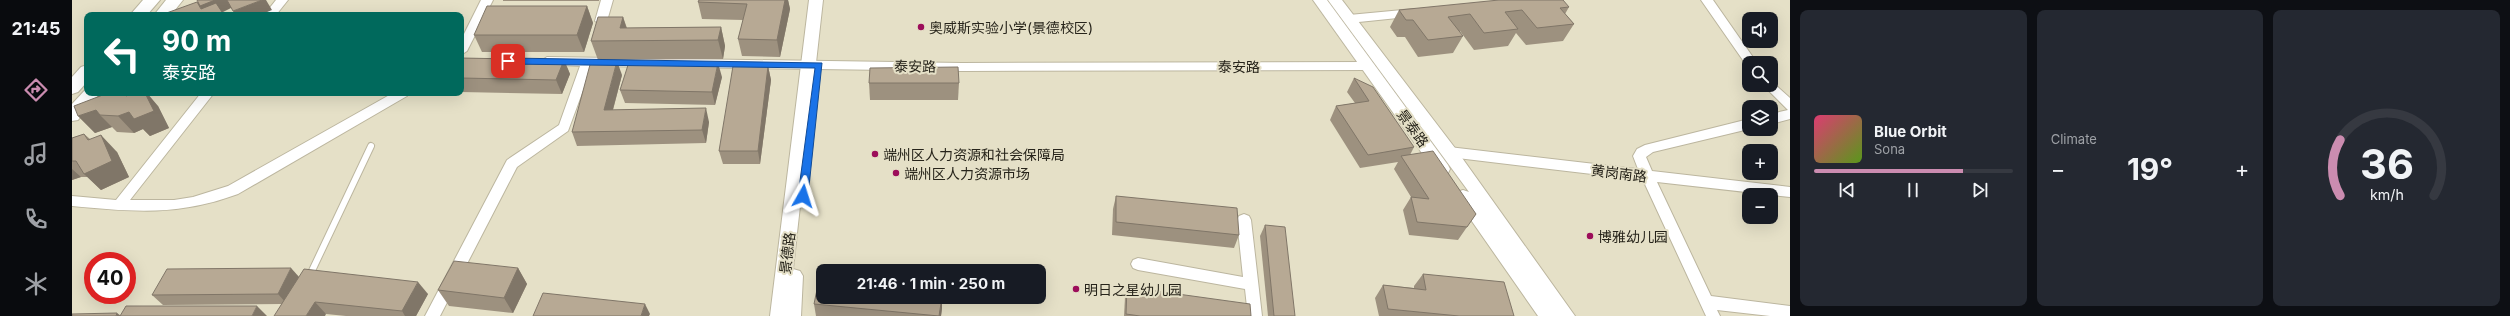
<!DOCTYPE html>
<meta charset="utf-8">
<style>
body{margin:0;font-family:Inter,"Noto Sans SC",sans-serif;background:#242831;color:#f1f3f6;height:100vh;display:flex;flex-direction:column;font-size:15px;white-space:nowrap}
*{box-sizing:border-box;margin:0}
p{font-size:13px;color:#9ea1a6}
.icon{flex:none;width:22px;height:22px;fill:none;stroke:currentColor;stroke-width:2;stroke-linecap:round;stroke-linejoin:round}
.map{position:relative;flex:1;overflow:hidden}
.drawer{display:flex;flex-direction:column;gap:10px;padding:10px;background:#0d0f14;width:720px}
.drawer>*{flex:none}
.guide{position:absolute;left:12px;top:12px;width:380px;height:84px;border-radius:8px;box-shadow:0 4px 16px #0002;background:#00695c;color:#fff;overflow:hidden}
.tools{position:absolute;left:1670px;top:12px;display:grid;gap:8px}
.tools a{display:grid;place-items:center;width:36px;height:36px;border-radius:8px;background:#171b24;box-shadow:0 4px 16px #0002;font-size:20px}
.speed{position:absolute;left:12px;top:252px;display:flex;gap:8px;font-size:20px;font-weight:700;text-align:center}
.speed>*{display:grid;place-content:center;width:52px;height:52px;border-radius:50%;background:#171b24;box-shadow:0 4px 16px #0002;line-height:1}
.speed .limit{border:6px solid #d22;background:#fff;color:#111}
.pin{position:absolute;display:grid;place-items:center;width:34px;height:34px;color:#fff;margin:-17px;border-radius:8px;box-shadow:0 2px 6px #0006}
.me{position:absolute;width:44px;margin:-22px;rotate:6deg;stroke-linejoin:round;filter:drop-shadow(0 0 3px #0008)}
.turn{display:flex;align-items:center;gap:14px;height:84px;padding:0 12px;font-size:18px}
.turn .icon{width:52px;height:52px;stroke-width:2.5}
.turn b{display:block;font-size:28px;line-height:34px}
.big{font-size:30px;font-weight:700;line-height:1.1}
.drawer .widget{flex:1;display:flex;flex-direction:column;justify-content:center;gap:6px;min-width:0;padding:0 14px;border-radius:8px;background:#242831}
.drawer .dial{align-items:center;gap:0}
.dial svg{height:104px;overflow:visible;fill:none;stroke:#363941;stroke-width:7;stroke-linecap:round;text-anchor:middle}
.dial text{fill:#f1f3f6;stroke:none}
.song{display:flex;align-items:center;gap:12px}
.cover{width:48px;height:48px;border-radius:6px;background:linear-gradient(135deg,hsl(340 70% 55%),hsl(90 70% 35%))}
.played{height:4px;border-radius:2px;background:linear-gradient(90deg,#cb8cb0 75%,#363941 75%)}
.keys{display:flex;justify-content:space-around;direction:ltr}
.heat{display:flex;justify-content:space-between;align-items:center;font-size:22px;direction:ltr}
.drawer .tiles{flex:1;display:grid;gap:10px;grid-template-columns:repeat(3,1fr)}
.trip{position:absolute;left:744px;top:264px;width:230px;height:40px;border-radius:8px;background:#171b24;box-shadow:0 4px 16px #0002;font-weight:700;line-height:40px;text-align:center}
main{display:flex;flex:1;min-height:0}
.menu{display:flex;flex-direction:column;width:72px;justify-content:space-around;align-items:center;background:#090b0e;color:#9ea1a6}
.menu .icon{width:28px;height:28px}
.menu .active{color:#cb8cb0}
.menu b{font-size:18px;color:#f1f3f6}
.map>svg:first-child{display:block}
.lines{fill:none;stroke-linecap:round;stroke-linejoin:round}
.service-casing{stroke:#bcb69f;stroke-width:8}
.minor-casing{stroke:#bcb69f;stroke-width:2}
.tertiary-casing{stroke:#bcb69f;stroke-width:2}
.secondary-casing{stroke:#bcb69f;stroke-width:2}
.service{stroke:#fff;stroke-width:6}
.minor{fill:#fff;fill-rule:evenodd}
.tertiary{fill:#fff;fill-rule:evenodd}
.secondary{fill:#fff;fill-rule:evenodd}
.wall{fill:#9d917f}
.shaded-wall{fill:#807668}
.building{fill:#b7a994;stroke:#807668}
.route{fill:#1a73e8;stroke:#114b97}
.poi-dot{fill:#9c0d5a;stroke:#e5e0c7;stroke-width:1.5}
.labels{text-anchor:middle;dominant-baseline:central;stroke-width:4;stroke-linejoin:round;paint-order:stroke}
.poi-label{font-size:14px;fill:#27241b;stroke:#e5e0c7;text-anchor:start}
.street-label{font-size:14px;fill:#27241b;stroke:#e5e0c7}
</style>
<main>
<nav class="menu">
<b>21:45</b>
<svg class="icon active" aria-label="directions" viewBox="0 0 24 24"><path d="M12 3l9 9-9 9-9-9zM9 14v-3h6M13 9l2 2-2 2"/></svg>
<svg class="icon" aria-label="music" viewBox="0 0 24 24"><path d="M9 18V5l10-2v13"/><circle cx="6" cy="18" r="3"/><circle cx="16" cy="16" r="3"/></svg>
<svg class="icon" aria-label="phone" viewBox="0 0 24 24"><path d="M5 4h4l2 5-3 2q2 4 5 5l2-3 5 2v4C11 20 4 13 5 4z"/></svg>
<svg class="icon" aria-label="climate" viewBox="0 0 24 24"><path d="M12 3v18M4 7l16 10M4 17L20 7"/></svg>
</nav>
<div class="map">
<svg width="1718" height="316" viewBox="0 0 1718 316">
<rect width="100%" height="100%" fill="#e5e0c7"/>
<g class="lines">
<defs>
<path id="service" d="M237,277L299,146"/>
<g id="minor">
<path d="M204,0H216L204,15H192Z"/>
<path d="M409,0H421L395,51L389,55V40Z"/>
<path d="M529,0H541L535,21L529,25L523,21Z"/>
<path d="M1629,0H1641L1685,63H1677V67L1675,66Z"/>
<path d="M1341,9L1345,10L1347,13L1345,16L1277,23L1271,19L1277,15Z"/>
<path d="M475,57L890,63L1297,62L1303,66L1297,70L890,71L520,66L496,131L445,167L368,316H353L435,160L487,125L508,66L471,64L469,61Z"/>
<path d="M1699,81L1718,98V119L1699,124V114L1716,110L1694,88L1692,85H1699Z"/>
<path d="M129,93H142L58,200H102L121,197L156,186L321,93H337L335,96L166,194C107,216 62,212 0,206V196L44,200Z"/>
<path d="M1677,119V129L1581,152L1574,157L1580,171L1718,187V197L1585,182L1639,296L1718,306V316H1698L1645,310L1648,316H1634L1571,180L1377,157L1371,152L1377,147L1566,169L1561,156L1565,149L1573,145Z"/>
<path d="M1172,214L1177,216L1179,220L1190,316H1176L1173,289L1066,270L1061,268L1059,264L1061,260L1066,258L1171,277L1165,220L1167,216Z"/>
</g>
<g id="tertiary">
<path d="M737,0H751L721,269L728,271L731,276L729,316H698Z"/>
<path d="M1241,0H1255L1376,165L1378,169L1376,173L1370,175L1364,173Z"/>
<path d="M1256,0H1270L1383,148L1503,316H1466L1383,197L1385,192L1391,190L1397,192Z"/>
</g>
<g id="secondary">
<path d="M71,0H88L75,15H58Z"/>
<path d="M94,0H111L99,15H82Z"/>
<path d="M15,65V82L6,92L0,94V77L9,67Z"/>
<path d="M15,88V93H28L6,120L0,121V104Z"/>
</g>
</defs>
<use href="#service" class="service-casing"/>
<use href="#minor" class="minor-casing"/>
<use href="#tertiary" class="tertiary-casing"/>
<use href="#secondary" class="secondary-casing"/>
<use href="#service" class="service"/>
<use href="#minor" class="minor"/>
<use href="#tertiary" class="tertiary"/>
<use href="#secondary" class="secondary"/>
</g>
<g class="wall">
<rect x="431" y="0" width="96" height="1"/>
<path d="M627,0H716L718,9L708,57L670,56L666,39L671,20L630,19L626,2Z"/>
<path d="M515,6L521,23L512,52H410L402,35Z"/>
<path d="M1497,7L1493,14L1502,24L1491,41L1454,45L1444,33L1436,46L1402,50L1388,31L1387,32L1391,36L1381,53L1346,57L1333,37H1325L1318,27L1327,10Z"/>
<path d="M551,17L555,28L649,27L653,46L651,59L526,60L519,41Z"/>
<path d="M389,58L492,60L498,74L490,94L389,92Z"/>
<path d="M696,66L699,80L688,164H651L647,151Z"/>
<path d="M550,75L541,110L637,122L634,143L505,146L500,132Z"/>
<path d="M650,77L643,105L553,103L548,90Z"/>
<path d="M1282,78L1342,147L1338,155L1404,214L1386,240L1337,235L1331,210L1339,197L1322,169L1326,162L1288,168L1258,120L1264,106L1283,103L1275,92Z"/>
<path d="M797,83H887L886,100H798Z"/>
<path d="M57,95L86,106L97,128L78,136L71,129L62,133L45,132L40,127L23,133L6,116Z"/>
<path d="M12,134L18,139L45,152L57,177L29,190L16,177H9L0,180V138Z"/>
<path d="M1044,196L1167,235L1162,248L1040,235L1041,209Z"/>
<path d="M1193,225L1223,316H1196L1188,236Z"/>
<path d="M446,268L455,284L441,313L377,306L366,290Z"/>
<path d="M1351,274L1442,316H1307L1303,298L1311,285L1342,288V286Z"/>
<path d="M227,277L356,294L344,316H274L254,314L209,304L91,305L80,295Z"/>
<path d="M1055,287L1179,316H1052L1053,297Z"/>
<path d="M751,297H870V308L869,316H744L742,304Z"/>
</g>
<g class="shaded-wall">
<path d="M143,0H155L161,7L151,12L153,15H152L129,9L125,2Z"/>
<path d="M190,0H194L200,10L188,15H163L161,11Z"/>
<path d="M713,0H716L718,9L708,57L705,40Z"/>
<path d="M515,6L521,23L512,52L505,35Z"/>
<path d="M551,17L557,36L548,28Z"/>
<path d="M649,27L653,46L651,59L646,40Z"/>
<path d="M492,60L498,74L490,94L484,80Z"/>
<path d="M545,61L550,75L537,124L532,110Z"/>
<path d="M646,63L650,77L643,105L640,92Z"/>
<path d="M696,66L699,80L688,164L686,151Z"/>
<path d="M73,93H75L86,106L97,128L78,136L71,129L62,133L46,116L57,112Z"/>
<path d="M634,108L637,122L634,143L630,130Z"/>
<path d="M24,110L28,115L40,127L23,133L6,116Z"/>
<path d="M29,135L45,152L57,177L29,190L12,174Z"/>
<path d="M0,169L9,177L0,180Z"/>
<path d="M219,268L228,278L215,304L206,294Z"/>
<path d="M446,268L455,284L441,313L432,298Z"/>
<path d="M346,282L356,294L344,316H333L330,311Z"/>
<path d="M870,297V308L869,316H867Z"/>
<path d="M243,302L254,314L253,316H234Z"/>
<path d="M573,304L578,314L577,316H569Z"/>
<path d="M185,306L195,316H180Z"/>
<path d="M45,313L49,316H44Z"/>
</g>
<g class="building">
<path d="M125,0H143L128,6Z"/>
<path d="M155,0H190L161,11Z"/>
<path d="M627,0H713L705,40L666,39L675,4L626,2Z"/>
<path d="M1427,0H1491L1497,7L1488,8L1502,24L1465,28L1450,10L1433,12L1446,29L1412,33L1398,14L1376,17L1391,36L1356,40L1341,20H1334L1327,10Z"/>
<path d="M125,2L129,9L144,3L152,15H89Z"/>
<path d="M415,6H515L505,35H402Z"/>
<path d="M526,17H551L548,28L649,27L646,40L519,41Z"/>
<path d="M389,58L492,60L484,80L389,78Z"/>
<path d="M519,61H545L532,110L634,108L630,130L500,132Z"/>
<path d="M557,62L646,63L640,92L548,90Z"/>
<path d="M661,66H696L686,151H647Z"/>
<path d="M886,67L887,83H797L798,68Z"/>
<path d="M1282,78L1301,87L1342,147L1296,155L1264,106L1297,101Z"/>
<path d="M36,93H53L54,96L61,93H73L82,111L62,119L57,112L46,116L28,115L24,110L6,116L2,106Z"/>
<path d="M12,134L16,140L29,135L40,161L12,174L4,161H0V138Z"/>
<path d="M1361,151L1404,214L1395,227L1345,222L1339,197L1357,199L1329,156Z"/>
<path d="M1044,196L1165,208L1167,235L1044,222Z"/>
<path d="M1193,225L1213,227L1223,316H1202Z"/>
<path d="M382,261L446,268L432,298L366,290Z"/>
<path d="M219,268L206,294L80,295L95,269Z"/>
<path d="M232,269L346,282L330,311L243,302L234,316H202Z"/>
<path d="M1351,274L1432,282L1442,316H1387L1316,309L1311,285L1354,290Z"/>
<path d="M747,280L751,281V297H870L867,316L742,304Z"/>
<path d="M1055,287L1178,304L1179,316H1068L1054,314Z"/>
<path d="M471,293L573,304L569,316H461Z"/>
<path d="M54,306H185L180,316H48Z"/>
<path d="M45,313L44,316H0V314Z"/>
</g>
<path class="route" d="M436,58L750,63L736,196L731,200L726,196L743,68L436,64L432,61Z"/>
<g class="poi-dot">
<circle cx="849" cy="27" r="4"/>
<circle cx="803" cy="154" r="4"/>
<circle cx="824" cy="173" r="4"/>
<circle cx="1518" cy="236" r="4"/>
<circle cx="1004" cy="289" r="4"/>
</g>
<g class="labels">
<g class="poi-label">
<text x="857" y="27">奥威斯实验小学(景德校区)</text>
<text x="811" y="154">端州区人力资源和社会保障局</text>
<text x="832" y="173">端州区人力资源市场</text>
<text x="1526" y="236">博雅幼儿园</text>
<text x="1012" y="289">明日之星幼儿园</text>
</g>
<g class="street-label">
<text transform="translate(843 66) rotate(1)">泰安路</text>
<text x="1167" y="66">泰安路</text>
<text transform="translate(1341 128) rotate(54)">景泰路</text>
<text transform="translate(1547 173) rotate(7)">黄岗南路</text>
<text transform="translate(715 253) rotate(-83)">景德路</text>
</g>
</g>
</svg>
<div class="tools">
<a><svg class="icon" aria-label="sound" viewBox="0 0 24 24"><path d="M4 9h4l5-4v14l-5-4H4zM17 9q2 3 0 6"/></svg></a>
<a><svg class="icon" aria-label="search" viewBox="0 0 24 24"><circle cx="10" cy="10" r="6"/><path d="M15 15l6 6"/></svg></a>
<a><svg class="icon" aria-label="layers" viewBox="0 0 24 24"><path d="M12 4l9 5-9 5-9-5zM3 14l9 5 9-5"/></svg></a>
<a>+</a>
<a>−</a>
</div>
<div class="speed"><div class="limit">40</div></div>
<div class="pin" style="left:436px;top:61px;background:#d93025"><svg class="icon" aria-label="arrive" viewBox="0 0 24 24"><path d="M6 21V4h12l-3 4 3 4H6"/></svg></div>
<svg class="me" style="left:731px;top:196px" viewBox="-20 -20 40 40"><path d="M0-17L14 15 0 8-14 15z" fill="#1a73e8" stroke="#fff" stroke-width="4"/></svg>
<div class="trip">21:46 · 1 min · 250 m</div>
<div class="guide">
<div class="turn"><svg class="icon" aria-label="left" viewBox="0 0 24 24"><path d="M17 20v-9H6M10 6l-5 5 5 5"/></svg><div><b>90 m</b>泰安路</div></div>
</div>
</div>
<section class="drawer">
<div class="tiles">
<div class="widget">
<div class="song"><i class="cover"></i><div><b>Blue Orbit</b><p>Sona</p></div></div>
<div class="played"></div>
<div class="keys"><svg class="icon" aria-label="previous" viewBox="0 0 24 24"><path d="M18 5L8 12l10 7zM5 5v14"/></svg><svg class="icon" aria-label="pause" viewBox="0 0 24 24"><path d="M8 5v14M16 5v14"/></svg><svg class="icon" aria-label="next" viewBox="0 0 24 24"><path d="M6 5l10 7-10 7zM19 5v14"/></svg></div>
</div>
<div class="widget"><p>Climate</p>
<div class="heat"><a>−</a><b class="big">19°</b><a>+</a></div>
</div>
<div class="widget dial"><svg viewBox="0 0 100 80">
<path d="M14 69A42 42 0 1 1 86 69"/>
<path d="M14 69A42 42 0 0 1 14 26" stroke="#cb8cb0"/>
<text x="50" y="56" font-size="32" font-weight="700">36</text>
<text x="50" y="72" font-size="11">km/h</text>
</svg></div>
</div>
</section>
</main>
